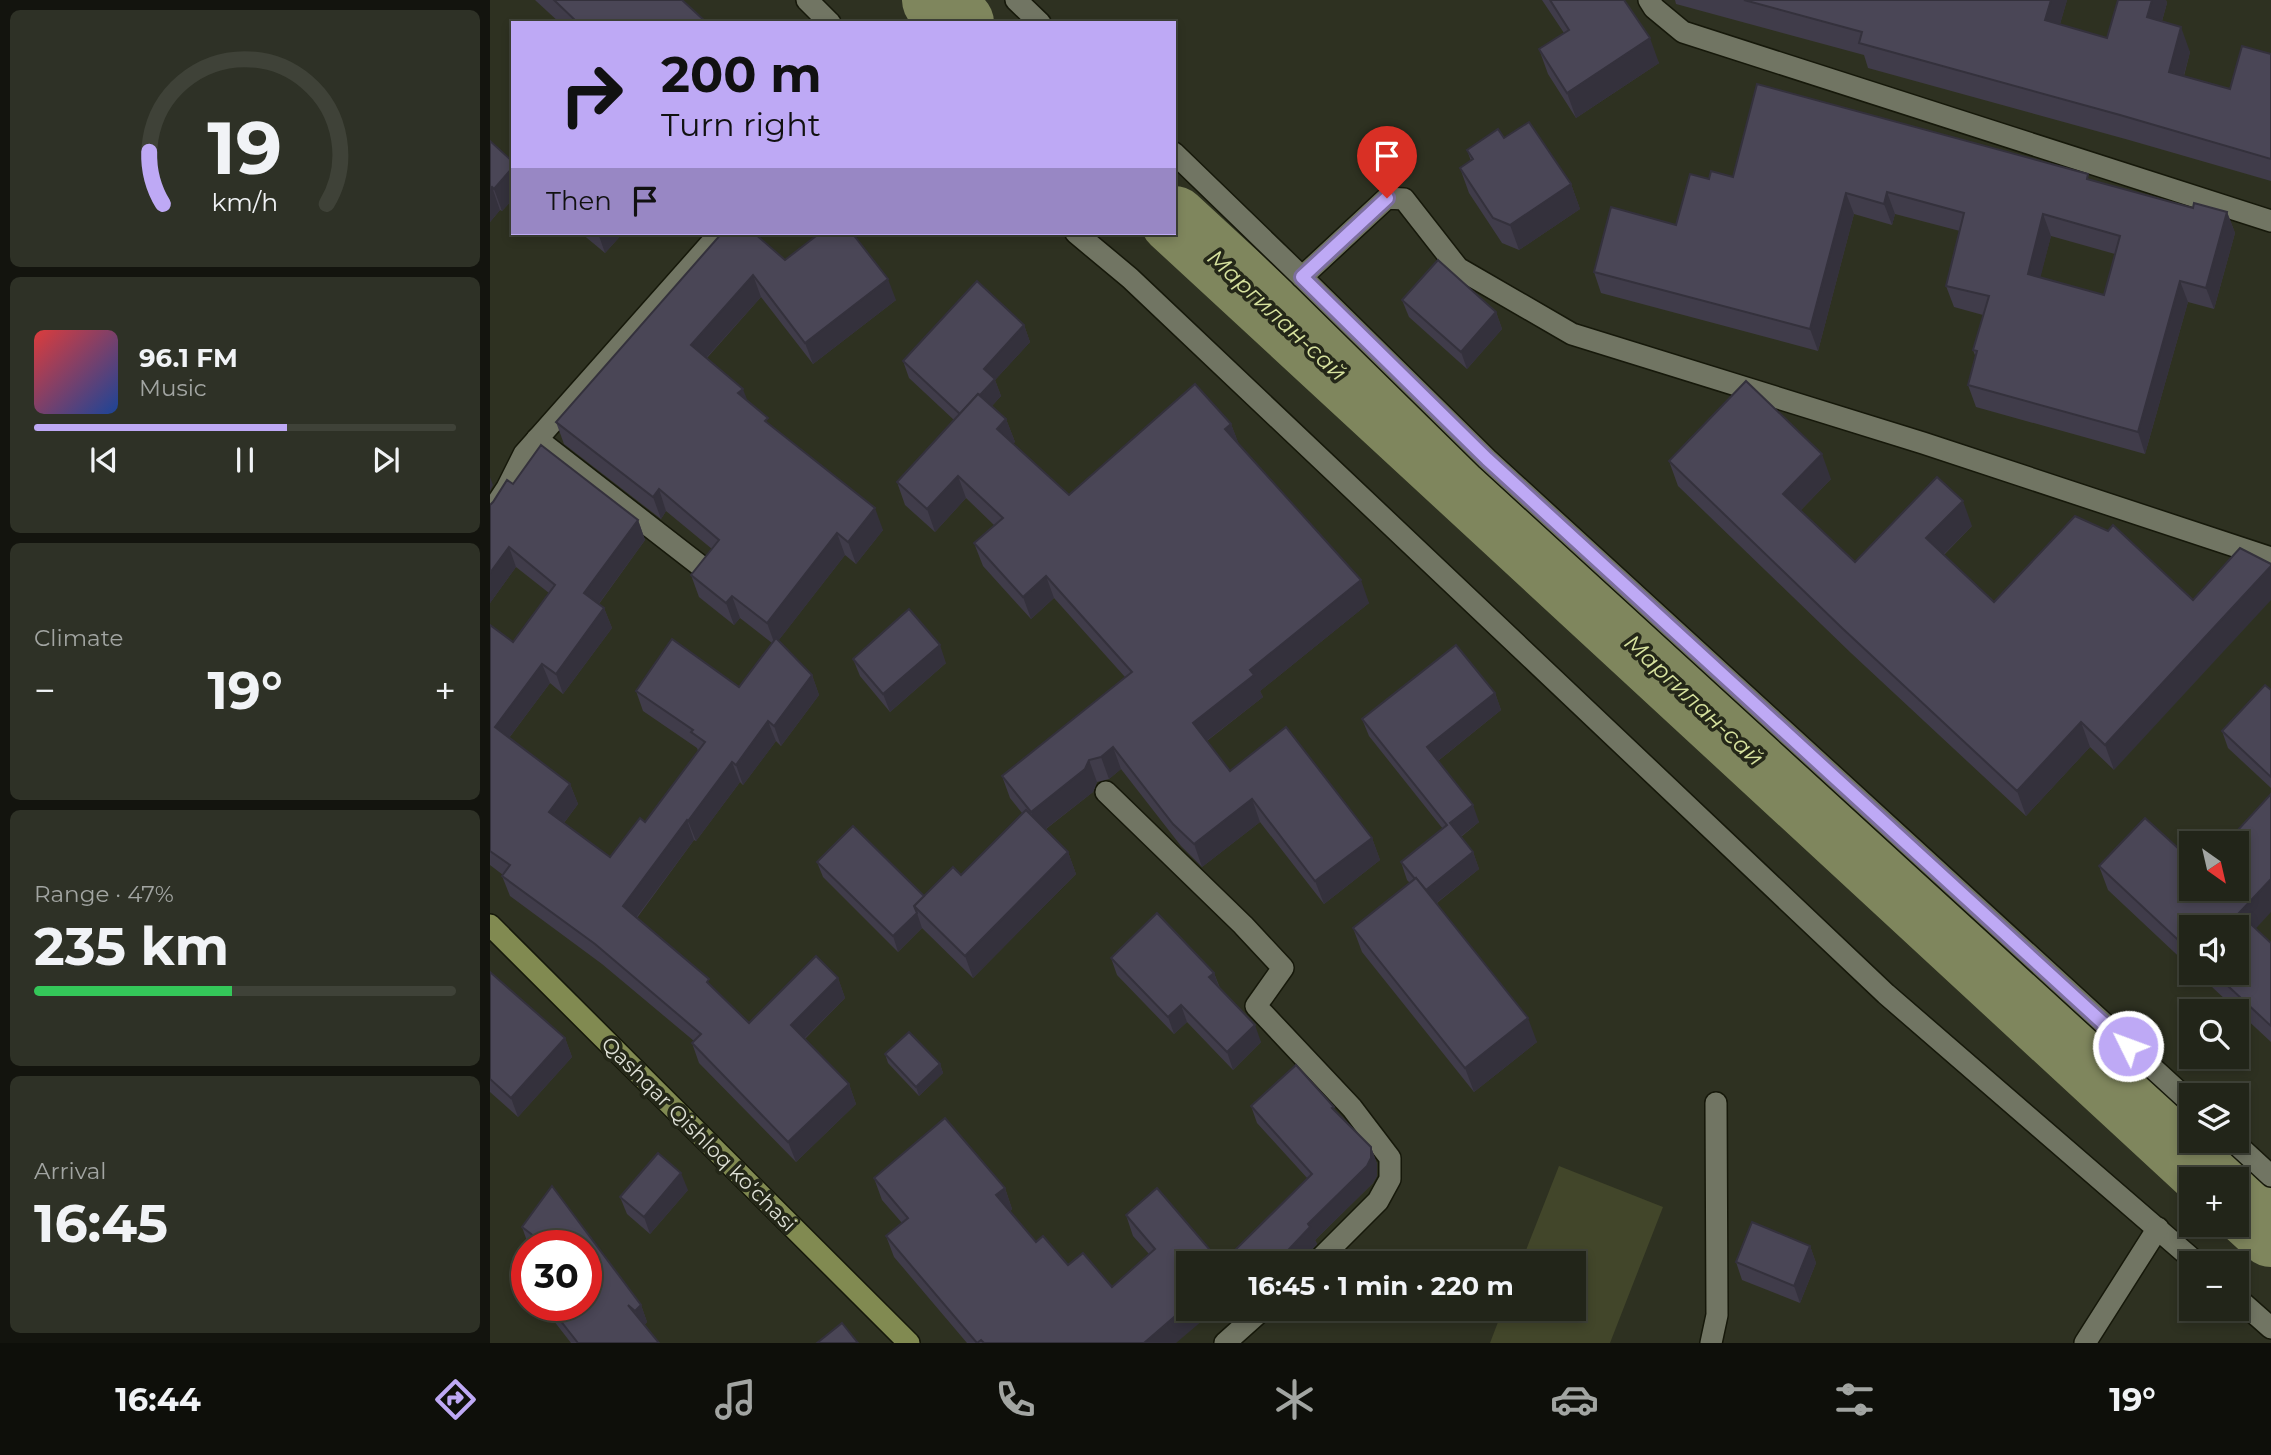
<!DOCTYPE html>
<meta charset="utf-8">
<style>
body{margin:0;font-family:Montserrat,sans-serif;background:#2e3126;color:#f1f3f6;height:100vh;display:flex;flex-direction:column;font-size:26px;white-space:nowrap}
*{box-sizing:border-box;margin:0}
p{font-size:23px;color:#a2a5a2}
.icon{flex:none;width:38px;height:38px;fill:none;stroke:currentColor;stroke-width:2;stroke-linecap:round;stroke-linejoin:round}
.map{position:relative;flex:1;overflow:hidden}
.sheet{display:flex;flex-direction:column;gap:10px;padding:10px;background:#13140e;width:490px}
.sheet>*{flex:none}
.guide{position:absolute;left:21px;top:21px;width:665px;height:214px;border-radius:0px;box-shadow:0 4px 10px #0003,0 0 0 2px #3f4238;background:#bea9f5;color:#111;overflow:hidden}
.needle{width:46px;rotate:146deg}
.buttons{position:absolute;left:1689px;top:831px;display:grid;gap:14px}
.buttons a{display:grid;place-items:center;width:70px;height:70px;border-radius:0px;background:#222519;box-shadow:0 4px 10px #0003,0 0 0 2px #3f4238;font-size:35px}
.speed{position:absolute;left:21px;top:1230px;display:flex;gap:14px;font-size:35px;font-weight:700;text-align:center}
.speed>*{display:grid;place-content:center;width:91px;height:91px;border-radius:50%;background:#222519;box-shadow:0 4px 10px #0003,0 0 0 2px #3f4238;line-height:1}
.speed .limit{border:10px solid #d22;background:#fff;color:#111}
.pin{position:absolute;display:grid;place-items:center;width:60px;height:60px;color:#fff;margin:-72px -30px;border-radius:50% 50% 50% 0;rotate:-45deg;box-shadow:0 0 7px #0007}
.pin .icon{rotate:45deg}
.me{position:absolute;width:77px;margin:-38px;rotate:312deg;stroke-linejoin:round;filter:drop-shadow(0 0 5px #0008)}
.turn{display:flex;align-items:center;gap:24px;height:147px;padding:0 35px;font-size:32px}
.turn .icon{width:91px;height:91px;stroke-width:2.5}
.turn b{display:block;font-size:49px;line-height:60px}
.then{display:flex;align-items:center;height:66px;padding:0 35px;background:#0003;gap:14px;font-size:26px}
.big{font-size:52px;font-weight:700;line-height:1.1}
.sheet .tile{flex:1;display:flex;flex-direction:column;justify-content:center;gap:10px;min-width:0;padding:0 24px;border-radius:10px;background:#2e3126}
.sheet .dial{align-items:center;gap:0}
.dial svg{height:182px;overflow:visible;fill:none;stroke:#3f4238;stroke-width:7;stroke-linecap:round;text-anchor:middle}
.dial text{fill:#f1f3f6;stroke:none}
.song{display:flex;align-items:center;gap:21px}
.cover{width:84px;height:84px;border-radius:10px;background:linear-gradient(135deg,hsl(0 70% 55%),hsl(220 70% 35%))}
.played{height:7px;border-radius:4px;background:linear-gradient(90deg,#bea9f5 60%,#3f4238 60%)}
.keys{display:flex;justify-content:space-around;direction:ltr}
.heat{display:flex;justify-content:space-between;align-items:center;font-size:38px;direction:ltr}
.charge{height:10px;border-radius:5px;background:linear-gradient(90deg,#34c759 47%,#3f4238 0)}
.trip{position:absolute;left:686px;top:1251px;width:410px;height:70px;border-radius:0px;background:#222519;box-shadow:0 4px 10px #0003,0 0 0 2px #3f4238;font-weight:700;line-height:70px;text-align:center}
.menu{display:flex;height:112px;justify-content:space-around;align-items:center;background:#0e0f0a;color:#a2a5a2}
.menu .icon{width:49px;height:49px}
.menu .current{color:#bea9f5}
.menu b{font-size:32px;color:#f1f3f6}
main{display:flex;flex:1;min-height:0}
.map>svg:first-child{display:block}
.green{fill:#42462a}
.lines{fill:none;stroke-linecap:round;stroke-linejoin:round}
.river{stroke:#7f865d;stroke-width:68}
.minor-casing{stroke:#16180a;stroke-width:24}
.major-casing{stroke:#16180a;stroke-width:24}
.minor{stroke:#717563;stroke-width:21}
.major{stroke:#818a51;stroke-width:21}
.wall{fill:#403c4a;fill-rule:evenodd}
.shaded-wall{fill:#34313c}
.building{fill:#4a4656;stroke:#34313c;stroke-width:2;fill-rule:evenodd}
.route-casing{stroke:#7c6e9f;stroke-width:18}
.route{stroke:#bea9f5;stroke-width:12}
.labels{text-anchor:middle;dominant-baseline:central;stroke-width:7;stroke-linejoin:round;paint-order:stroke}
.street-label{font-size:21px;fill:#dddfd5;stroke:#242718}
.water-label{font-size:23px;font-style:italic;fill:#d7e29e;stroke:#242718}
</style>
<main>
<section class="sheet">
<div class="tile dial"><svg viewBox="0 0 100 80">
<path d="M14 69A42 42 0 1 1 86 69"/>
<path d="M14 69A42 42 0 0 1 8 46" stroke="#bea9f5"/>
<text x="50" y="56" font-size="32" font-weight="700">19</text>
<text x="50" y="72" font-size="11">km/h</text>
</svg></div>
<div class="tile">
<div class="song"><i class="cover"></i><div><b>96.1 FM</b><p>Music</p></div></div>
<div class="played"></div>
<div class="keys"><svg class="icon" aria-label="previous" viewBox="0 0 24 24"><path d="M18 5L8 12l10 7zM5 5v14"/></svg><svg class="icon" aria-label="pause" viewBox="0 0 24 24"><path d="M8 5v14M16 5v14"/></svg><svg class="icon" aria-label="next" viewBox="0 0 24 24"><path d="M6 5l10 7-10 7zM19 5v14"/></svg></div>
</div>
<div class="tile"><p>Climate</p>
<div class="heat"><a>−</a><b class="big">19°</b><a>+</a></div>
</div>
<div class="tile"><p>Range · 47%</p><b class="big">235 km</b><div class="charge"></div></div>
<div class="tile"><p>Arrival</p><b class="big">16:45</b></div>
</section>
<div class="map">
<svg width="1781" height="1343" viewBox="0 0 1781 1343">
<rect width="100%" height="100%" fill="#2e3121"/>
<path class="green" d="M1069,1166L1173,1207L1120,1343H1000L1013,1309H1083V1264L1031,1263Z"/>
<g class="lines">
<g class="river">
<path d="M446,0L470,23"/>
<path d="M684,220L1723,1180"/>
<path d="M1746,1201L1781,1233"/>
</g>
<defs>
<g id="minor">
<path d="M317,0L340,23"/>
<path d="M526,0L550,23"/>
<path d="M1159,0L1164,8L1193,32L1781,221"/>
<path d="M684,153L812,277"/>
<path d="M586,233L640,278L1396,994L1708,1264"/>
<path d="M47,439L208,564"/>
<path d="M0,514L17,488L34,454L230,233"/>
<path d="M616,792L753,925L793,968L766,1006L862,1108L900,1158V1179L888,1201L825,1264"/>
<path d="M1701,1103L997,459L812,277L897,198L914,199L968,268L1082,334L1433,443L1781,558"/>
<path d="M1743,1141L1781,1176"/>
<path d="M1746,1297L1781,1328"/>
<path d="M735,1343L773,1309"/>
<path d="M1221,1343L1227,1315L1226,1103"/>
<path d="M1595,1343L1668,1228"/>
</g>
<path id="major" d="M0,925L419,1343"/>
</defs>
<use href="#minor" class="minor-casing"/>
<use href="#major" class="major-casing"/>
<use href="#minor" class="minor"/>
<use href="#major" class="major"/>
</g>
<g class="wall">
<path d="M45,0H192L217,23H70Z"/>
<path d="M1052,0H1134L1169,63L1086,118L1058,74L1049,49L1074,33Z"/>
<path d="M1185,0H1577L1570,24L1617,38L1628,0H1676L1677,3L1672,21L1700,52L1694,76L1740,89L1781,54V181L1639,140L1378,68L1374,55L1186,4Z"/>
<path d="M1014,138L1081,184L1090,209L1029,250L1012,243L979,193L970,168L981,161L977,150Z"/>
<path d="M0,141L23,162V199L12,211L10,210L0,222Z"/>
<path d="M1243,177L1600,180L1703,208L1737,212L1745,233L1724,309L1698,302L1655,454L1486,407L1478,385L1486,358L1483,350L1493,315L1464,307L1456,286L1470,231L1405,214L1402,225L1364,214L1328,351L1111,293L1104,272L1186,225L1219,179ZM1561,236L1625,254L1614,295L1550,277Z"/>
<path d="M91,233H133L115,253Z"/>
<path d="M232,233L295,260L406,300L323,364L271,297L217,358L280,425L393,530L366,564L355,555L288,641L322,675L329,695L291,746L286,741L253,785L250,782L206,841L204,840L147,918L223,988L259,1023L348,978L355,998L315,1039L359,1084L366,1104L306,1162L209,1063L202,1043L204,1041L112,964L20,896L12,876L13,875L0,865V625L23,642L59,593L26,567L0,603V505L23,484L148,520L155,540L109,604L114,608L122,628L73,694L60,683L19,738L80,784L88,804L74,823L120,857L155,822L208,751L207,748L153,711L146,691L249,687L282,643L250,618L244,625L209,597L201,575L222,549L176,511L171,519L74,444L66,422Z"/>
<path d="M912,300L1006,312L1012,329L977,369L919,317Z"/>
<path d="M534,325L540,342L505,380L511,396L502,406L516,419L525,442L523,443L579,495L741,424L749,445L879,603L770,691L773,697L717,741L740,771L882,838L890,860L834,904L770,822L712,867L691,846L631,769L619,779L607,782L603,792L556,829L578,852L586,874L483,978L432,928L408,952L333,877L327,862L434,896L471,875L532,813L520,798L512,776L635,677L564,598L541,619L493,566L484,543L504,525L476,498L445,532L415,505L407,482L464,420L419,378L413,361Z"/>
<path d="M1179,461L1341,479L1310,511L1365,562L1482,526L1454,555L1504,602L1585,516L1624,770L1600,747L1536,816L1361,653L1188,486Z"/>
<path d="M363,659L456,663L400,712L370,676Z"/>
<path d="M1781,690V788L1738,748L1732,731Z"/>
<path d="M1005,693L1011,710L948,761L989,822L971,837L983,852L989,869L947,903L1047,1042L984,1092L872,952L863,928L920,883L917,880L911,862L953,829L879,736L872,719Z"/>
<path d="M1609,866L1765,928L1781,943V1042L1707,973H1746L1701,928V968L1618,890Z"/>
<path d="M621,958L724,973L730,988L771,1042L743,1070L697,1022L684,1034L627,975Z"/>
<path d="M0,972L75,1038L82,1057L28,1117L0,1092Z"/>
<path d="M395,1054L450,1064L453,1073L429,1096L398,1063Z"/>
<path d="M761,1106L846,1112L881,1147L887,1164V1176L883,1183L825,1240L827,1244L808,1264H742L739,1256L818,1179L767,1123Z"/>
<path d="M384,1178L515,1188L522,1209L520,1211L546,1242L578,1265L622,1287L659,1254L643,1236L636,1215L667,1188L686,1343H477L404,1257L396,1236L412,1223L392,1200Z"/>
<path d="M62,1186L151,1305L157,1322L154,1325L169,1343H81L57,1312L55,1306H96V1246H40L38,1244L32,1227Z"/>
<path d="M198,1190L160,1234L137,1214L130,1197Z"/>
<path d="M1320,1246L1326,1263L1310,1303L1252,1280L1246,1262Z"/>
</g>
<g class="shaded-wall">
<path d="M1561,0H1577L1564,45L1555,20Z"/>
<path d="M1662,0H1676L1677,3L1666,42L1657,17Z"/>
<path d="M1691,27L1700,52L1688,97L1679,72Z"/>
<path d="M1160,38L1169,63L1086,118L1077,93Z"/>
<path d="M23,167V199L12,211L4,189Z"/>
<path d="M1081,184L1090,209L1029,250L1020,225Z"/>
<path d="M2,187L10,210L0,222V189Z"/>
<path d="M1397,192L1405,214L1402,225L1394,204Z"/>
<path d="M1356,193L1364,214L1328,351L1320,329Z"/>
<path d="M1737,212L1745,233L1724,309L1716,288Z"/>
<path d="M1553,214L1561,236L1546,295L1538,274Z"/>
<path d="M108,233H133L115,253Z"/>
<path d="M263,275L271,297L209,366L201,345Z"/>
<path d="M398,279L406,300L323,364L315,343Z"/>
<path d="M1690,281L1698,302L1655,454L1648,432Z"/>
<path d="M1006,312L1012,329L977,369L971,352Z"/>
<path d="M534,325L540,342L505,380L511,396L478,432L494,369Z"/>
<path d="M253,389L261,410L248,393Z"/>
<path d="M516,419L525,442L516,452L507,429Z"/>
<path d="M741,424L750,447L735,429Z"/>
<path d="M1332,454L1341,479L1302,519L1293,494Z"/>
<path d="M468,476L476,498L445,532L437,509Z"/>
<path d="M0,477L3,485L0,491Z"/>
<path d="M169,489L176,511L171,519L163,497Z"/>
<path d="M1473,501L1482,526L1445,563L1436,538Z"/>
<path d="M385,508L393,530L366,564L358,542Z"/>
<path d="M148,520L155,540L102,613L94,593Z"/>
<path d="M347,533L355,555L285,645L277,623Z"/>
<path d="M19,547L26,567L0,603V573Z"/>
<path d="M1781,566V600L1624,770L1615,745Z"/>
<path d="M556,576L564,598L541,619L533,597Z"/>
<path d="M871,580L879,603L770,691L773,697L711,745L703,723L760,670Z"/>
<path d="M242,596L250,618L244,625L236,603Z"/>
<path d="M114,608L122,628L73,694L66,674Z"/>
<path d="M450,645L456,663L400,712L393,694Z"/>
<path d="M52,664L60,683L12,747L5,727Z"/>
<path d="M322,675L329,695L291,746L284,726Z"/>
<path d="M1005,693L1011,710L944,764L937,747Z"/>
<path d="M278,721L286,741L253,785L246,765Z"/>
<path d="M1591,722L1600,747L1536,816L1527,791Z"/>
<path d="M623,747L631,769L619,779L611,757Z"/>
<path d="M599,760L607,782L603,792L549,834L541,812Z"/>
<path d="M242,762L250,782L206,841L198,821Z"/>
<path d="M80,784L88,804L67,832L59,812Z"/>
<path d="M762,799L770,822L712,867L704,844Z"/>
<path d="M983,805L989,822L966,840L960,823Z"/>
<path d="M197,820L204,840L140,926L133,906Z"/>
<path d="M882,838L890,860L834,904L825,881Z"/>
<path d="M578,852L586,874L483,978L475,956Z"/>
<path d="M983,852L989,869L940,908L934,891Z"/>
<path d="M1781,879V912L1758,937L1749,913Z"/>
<path d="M427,913L432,928L408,952L403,936Z"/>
<path d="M724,973L730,990L719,977Z"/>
<path d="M348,978L355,998L308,1045L301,1025Z"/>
<path d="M691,1005L697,1022L684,1034L678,1017Z"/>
<path d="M1038,1018L1047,1042L984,1092L975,1068Z"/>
<path d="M765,1025L771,1042L743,1070L737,1052Z"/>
<path d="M75,1038L82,1057L28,1117L21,1098Z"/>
<path d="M450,1064L453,1073L429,1096L426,1087Z"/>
<path d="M359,1084L366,1104L306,1162L298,1142Z"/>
<path d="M881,1147L887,1164V1176L883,1183L825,1240L827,1244L808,1264H785Z"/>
<path d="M191,1173L198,1190L160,1234L154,1217Z"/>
<path d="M515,1188L522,1209L514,1217L506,1195Z"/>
<path d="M1320,1246L1326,1263L1310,1303L1304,1286Z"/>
<path d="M151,1305L157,1322L152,1328L145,1311Z"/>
<path d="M698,1305V1309H726L686,1343H654Z"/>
</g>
<g class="building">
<path d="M64,0H192L217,23H88Z"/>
<path d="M1060,0H1134L1160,38L1077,93L1049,49L1079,30Z"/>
<path d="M1254,0H1561L1555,20L1617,38L1628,0H1662L1657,17L1691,27L1679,72L1740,89L1752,46L1781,54V159L1630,115L1369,43L1372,32Z"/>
<path d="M1267,84L1598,174L1597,179L1703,208L1704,203L1737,212L1716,288L1690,281L1648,432L1478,385L1487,351L1483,350L1499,296L1456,286L1474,213L1397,192L1394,204L1356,193L1320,329L1104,272L1121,207L1186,225L1200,174L1219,179L1221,171L1243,177ZM1553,214L1630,236L1614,295L1538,274Z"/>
<path d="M1039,122L1081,184L1020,225L1003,218L970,168L983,159L977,150L1008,129L1014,138Z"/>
<path d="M0,141L23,162V167L4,189L2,187L0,189Z"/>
<path d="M232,233H264L295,260L330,233H362L398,279L315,343L263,275L201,345L253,389L248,393L278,418L275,421L385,508L358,542L347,533L277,623L242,596L236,603L201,575L229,540L169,489L163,497L66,422Z"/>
<path d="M948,260L1006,312L971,352L912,300Z"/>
<path d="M487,281L534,325L494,369L505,379L490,395L488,394L470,414L413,361Z"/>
<path d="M1256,381L1332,454L1293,494L1365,562L1447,477L1473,501L1436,538L1504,602L1585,516L1618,531L1623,525L1703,600L1750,548L1781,564V566L1615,745L1591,722L1527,791L1352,628L1179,461Z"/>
<path d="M705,384L741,424L735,429L871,580L760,670L764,675L703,723L740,771L796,727L882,838L825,881L762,799L704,844L683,824L623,747L611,757L599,760L595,769L541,812L512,776L642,672L556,576L533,597L484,543L513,518L468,476L437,509L407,482L488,394L516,419L507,429L579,495Z"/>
<path d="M51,445L148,520L94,593L114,608L66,674L52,664L5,727L80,784L59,812L120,857L150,818L155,822L215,742L201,732L203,730L146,691L182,639L249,687L286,638L322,675L284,726L278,721L246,765L242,762L198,821L197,820L133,906L219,979L217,982L259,1023L326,956L348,978L301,1025L359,1084L298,1142L202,1043L211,1034L105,944L12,876L20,865L0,851V625L23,642L65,585L19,547L0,573V505L3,502L17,480L23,484Z"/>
<path d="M419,609L450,645L393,694L363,659Z"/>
<path d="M966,645L1005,693L937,747L983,805L960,823L983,852L936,890L926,878L925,879L911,862L957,825L872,719Z"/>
<path d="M1775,685L1781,690V777L1732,731Z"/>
<path d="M1781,794V879L1749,913L1781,943V1026L1724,973H1746V928H1701V952L1609,866L1655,818L1701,860V889H1746V844H1735Z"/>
<path d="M536,810L578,852L475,956L424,906L463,867L471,875Z"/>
<path d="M363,826L434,896L424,906L427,913L403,936L327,862Z"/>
<path d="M926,878L1038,1018L975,1068L863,928Z"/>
<path d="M667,913L724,973L719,977L765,1025L737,1052L691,1005L678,1017L621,958Z"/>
<path d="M0,972L75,1038L21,1098L0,1079Z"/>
<path d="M419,1032L450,1064L426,1087L395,1054Z"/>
<path d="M806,1065L844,1107L842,1108L881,1147V1158L877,1166L818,1224L820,1227L785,1264H746L739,1256L822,1174L761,1106Z"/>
<path d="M455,1118L515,1188L506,1195L546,1242L553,1236L578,1265L593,1253L622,1287L665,1249L636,1215L667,1188L732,1264H698V1305L654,1343H494L491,1340L487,1343L396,1236L418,1218L384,1178Z"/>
<path d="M168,1153L191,1173L154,1217L130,1197Z"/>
<path d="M62,1186L151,1305L145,1311L138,1305L169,1343H88L59,1306H96V1246H57L32,1227Z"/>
<path d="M1262,1222L1320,1246L1304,1286L1246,1262Z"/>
<path d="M352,1323L368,1343H327Z"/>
</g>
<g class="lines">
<defs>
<path id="route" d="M897,198L812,277L997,459L1638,1046"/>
</defs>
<use href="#route" class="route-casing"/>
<use href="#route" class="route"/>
</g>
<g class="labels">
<g class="street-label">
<text transform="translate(209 1134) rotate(45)">Qashqar Qishloq koʻchasi</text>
</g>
<g class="water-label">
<text transform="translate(787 315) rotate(43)">Маргилан-сай</text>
<text transform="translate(1204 700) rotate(43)">Маргилан-сай</text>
</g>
</g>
</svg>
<div class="buttons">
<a><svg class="needle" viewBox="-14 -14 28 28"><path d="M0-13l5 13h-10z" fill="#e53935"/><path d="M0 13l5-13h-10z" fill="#a2a5a2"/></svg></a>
<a><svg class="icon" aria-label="sound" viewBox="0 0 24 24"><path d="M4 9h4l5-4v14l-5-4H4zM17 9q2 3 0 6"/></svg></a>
<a><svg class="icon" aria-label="search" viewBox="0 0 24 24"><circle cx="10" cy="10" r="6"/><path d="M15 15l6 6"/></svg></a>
<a><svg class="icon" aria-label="layers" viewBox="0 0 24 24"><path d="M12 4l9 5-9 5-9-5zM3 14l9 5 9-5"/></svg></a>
<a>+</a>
<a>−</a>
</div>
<div class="speed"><div class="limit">30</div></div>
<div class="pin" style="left:897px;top:198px;background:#d93025"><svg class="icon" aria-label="arrive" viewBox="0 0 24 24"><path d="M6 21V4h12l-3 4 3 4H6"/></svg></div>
<svg class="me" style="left:1638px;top:1046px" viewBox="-20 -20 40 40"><circle r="17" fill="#bea9f5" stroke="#fff" stroke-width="3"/><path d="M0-11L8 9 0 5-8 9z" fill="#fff"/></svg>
<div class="trip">16:45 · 1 min · 220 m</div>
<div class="guide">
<div class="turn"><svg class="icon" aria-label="right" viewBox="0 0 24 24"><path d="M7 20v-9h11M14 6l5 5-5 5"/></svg><div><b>200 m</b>Turn right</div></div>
<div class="then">Then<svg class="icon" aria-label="arrive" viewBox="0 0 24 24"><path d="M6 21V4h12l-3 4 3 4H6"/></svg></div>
</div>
</div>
</main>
<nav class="menu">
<b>16:44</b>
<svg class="icon current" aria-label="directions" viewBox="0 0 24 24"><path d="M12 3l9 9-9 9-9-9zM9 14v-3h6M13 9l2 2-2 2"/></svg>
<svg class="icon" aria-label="music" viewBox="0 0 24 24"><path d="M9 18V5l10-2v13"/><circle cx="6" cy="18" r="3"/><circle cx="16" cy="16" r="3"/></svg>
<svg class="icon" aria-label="phone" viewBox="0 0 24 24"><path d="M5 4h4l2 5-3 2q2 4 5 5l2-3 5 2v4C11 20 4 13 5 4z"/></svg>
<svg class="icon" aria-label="climate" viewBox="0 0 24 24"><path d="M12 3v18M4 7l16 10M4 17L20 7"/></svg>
<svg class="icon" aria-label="car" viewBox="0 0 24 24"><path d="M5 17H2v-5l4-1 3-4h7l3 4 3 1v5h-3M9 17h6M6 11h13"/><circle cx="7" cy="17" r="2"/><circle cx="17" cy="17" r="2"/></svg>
<svg class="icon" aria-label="filters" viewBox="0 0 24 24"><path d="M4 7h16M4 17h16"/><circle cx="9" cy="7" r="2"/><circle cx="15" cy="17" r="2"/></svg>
<b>19°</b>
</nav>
